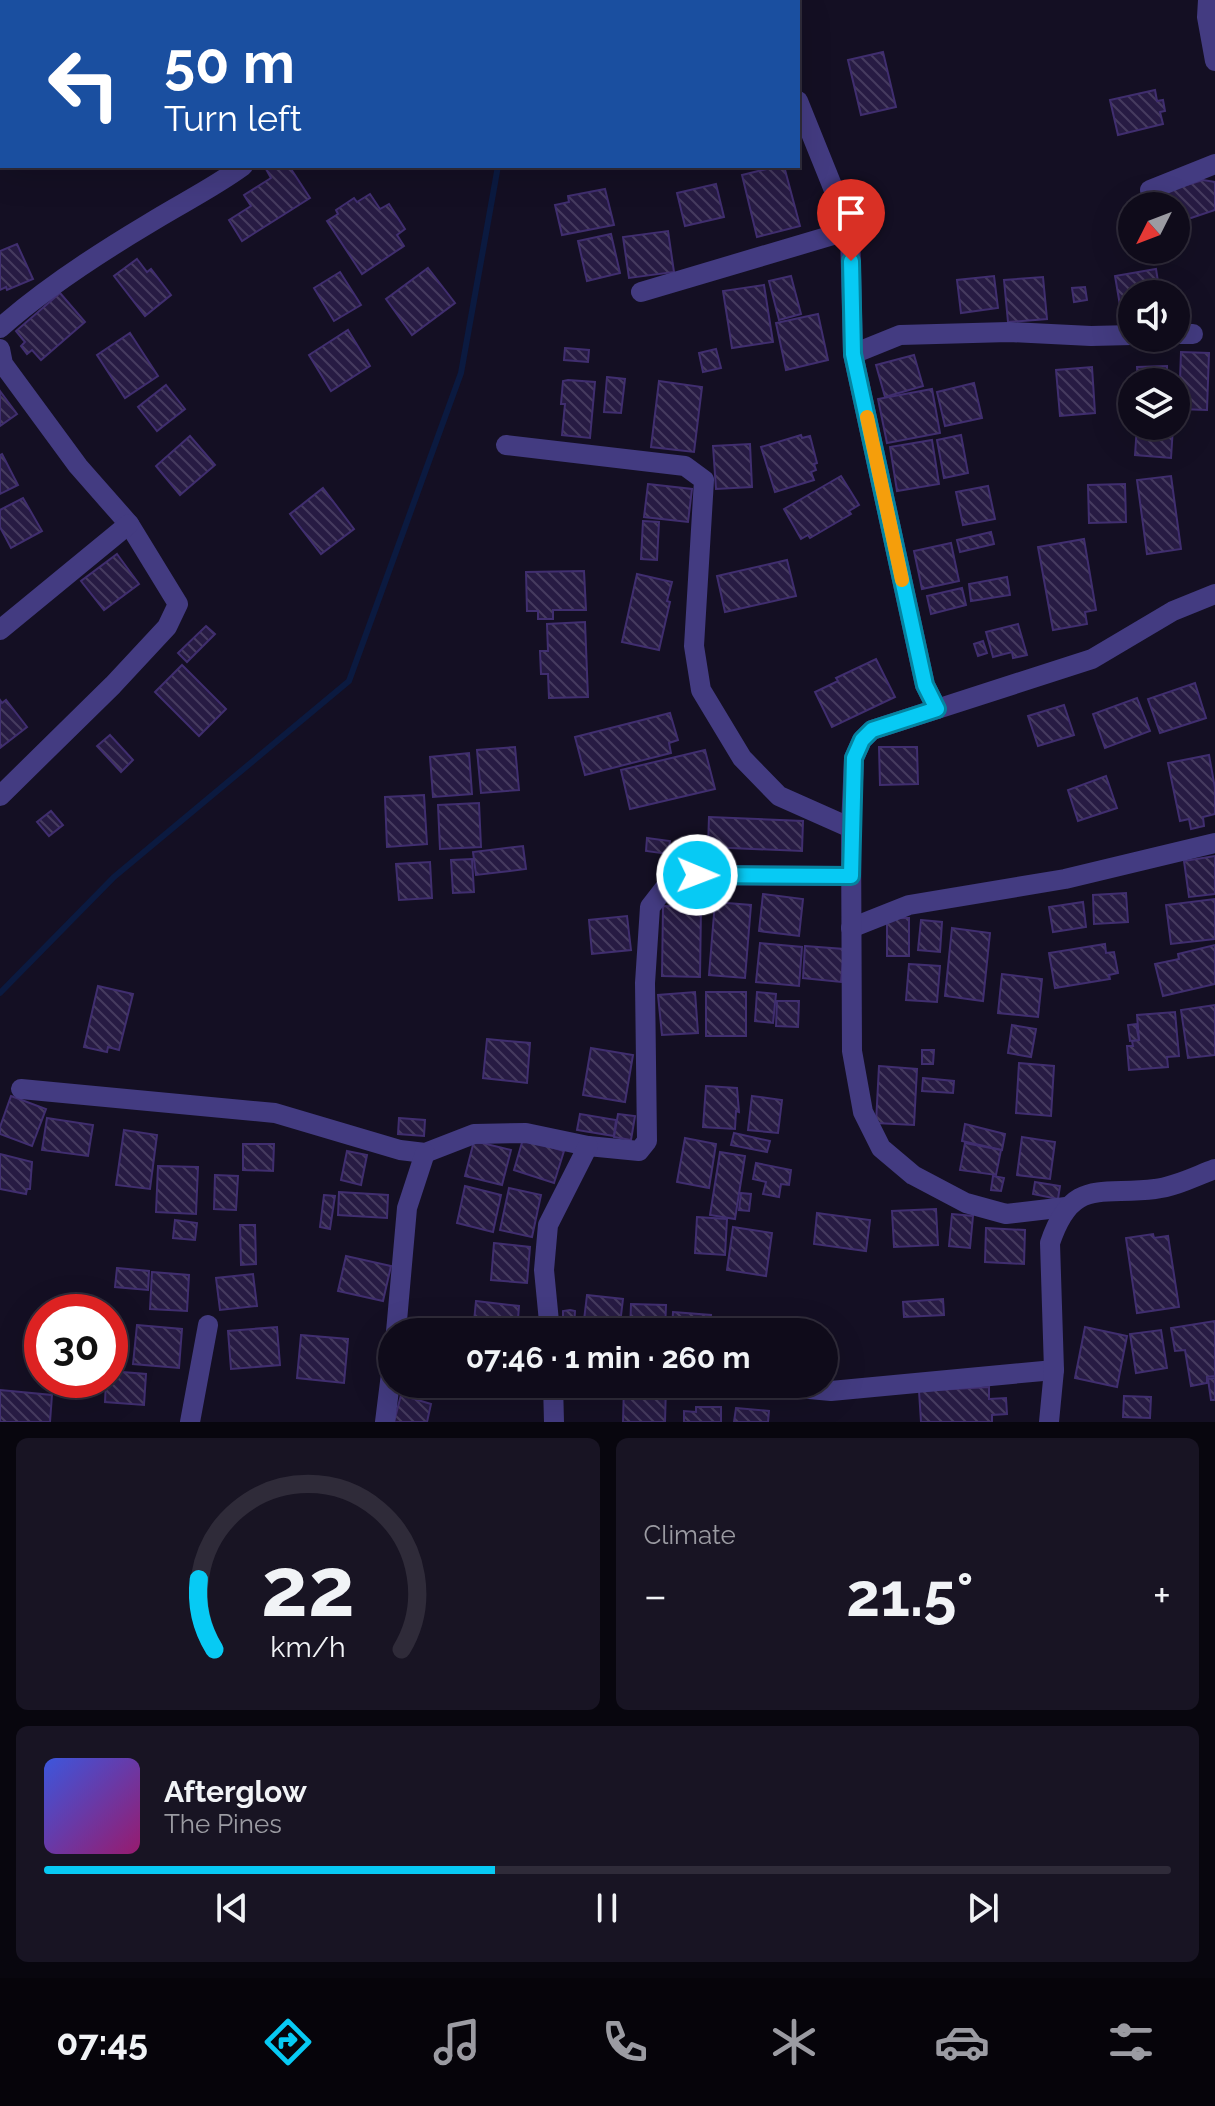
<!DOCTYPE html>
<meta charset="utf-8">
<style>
body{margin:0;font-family:Raleway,sans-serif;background:#181423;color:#f1f3f6;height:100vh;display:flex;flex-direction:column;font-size:30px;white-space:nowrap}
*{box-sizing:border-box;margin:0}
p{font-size:26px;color:#9b9ba2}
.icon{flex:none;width:44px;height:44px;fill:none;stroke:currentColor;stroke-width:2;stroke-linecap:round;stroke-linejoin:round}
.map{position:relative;height:1422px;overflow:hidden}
.sheet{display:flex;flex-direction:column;gap:16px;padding:16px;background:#08060e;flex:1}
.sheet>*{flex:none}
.top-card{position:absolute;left:0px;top:0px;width:800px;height:168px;box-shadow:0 8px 32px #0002,0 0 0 2px #2f2b39;background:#1a4fa0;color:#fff;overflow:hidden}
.needle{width:52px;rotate:228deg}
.tools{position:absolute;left:1118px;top:192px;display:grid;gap:16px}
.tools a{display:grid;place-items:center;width:72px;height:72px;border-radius:50%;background:#0f0b1a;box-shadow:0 8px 32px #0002,0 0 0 2px #2f2b39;font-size:40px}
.speed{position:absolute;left:24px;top:1294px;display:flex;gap:16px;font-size:40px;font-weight:700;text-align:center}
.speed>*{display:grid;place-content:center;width:104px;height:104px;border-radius:50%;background:#0f0b1a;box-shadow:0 8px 32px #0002,0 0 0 2px #2f2b39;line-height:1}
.speed .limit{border:12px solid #d22;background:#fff;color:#111}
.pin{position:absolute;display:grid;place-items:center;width:68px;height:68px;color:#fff;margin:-82px -34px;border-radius:50% 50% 50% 0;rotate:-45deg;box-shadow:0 0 8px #0007}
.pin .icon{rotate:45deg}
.me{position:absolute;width:88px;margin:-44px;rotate:91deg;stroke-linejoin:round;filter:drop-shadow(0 0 6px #0008)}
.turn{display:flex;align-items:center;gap:28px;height:168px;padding:0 32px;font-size:36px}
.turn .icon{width:104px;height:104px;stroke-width:2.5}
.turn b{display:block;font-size:56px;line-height:68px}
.big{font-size:60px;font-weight:700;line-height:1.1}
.sheet .widget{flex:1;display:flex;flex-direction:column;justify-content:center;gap:12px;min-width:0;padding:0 28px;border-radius:12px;background:#181423}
.sheet .dial{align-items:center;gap:0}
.dial svg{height:208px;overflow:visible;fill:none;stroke:#2f2b39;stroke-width:7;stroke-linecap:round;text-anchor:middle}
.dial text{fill:#f1f3f6;stroke:none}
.song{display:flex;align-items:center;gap:24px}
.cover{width:96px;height:96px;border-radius:12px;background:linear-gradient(135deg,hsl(230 70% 55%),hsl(320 70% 35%))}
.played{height:8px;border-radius:4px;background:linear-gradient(90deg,#07caf4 40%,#2f2b39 40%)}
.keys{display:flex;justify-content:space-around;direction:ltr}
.heat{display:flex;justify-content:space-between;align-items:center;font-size:44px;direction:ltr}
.sheet .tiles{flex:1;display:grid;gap:16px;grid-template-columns:1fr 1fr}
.widget:last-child{grid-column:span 2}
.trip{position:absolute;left:378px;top:1318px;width:460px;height:80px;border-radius:40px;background:#0f0b1a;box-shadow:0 8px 32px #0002,0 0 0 2px #2f2b39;font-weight:700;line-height:80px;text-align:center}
.menu{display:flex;height:128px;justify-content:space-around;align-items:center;background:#06040a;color:#9b9ba2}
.menu .icon{width:56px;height:56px}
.menu .on{color:#07caf4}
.menu b{font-size:36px;color:#f1f3f6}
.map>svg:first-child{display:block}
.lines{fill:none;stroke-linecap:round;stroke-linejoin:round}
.stream{stroke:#0b1a40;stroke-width:6}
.building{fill:url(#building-back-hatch);stroke:#402e6f;stroke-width:2}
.street{stroke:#433b81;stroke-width:20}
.route-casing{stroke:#05839f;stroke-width:20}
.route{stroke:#07caf4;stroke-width:14}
.slow{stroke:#f59e0b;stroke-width:14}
</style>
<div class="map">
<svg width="1215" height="1422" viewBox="0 0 1215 1422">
<defs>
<pattern id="building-back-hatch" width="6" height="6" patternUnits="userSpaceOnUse" patternTransform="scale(2)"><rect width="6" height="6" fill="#271b43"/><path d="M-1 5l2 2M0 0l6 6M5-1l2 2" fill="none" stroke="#463b5f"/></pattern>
</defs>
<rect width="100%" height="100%" fill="#140f23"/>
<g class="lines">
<path class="stream" d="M0,993L114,877L349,681L461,373L498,166"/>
</g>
<g class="building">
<path d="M883,52L896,107L861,115L848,60Z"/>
<path d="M1155,90L1157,101L1163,100L1165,111L1160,112L1163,124L1118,135L1110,100Z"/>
<path d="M270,166H289L310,198L242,241L229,220L251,206L244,195L271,178L266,169Z"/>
<path d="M779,166H784L800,226L757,237L742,175Z"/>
<path d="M1203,180L1215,182V210L1176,223V206H1143L1141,199Z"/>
<path d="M716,184L724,217L685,226L677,193Z"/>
<path d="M605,189L614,225L562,235L555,205L569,202L568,196Z"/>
<path d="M370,194L380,209L389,204L405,229L397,235L404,246L362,274L327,221L338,214L336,210L354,198L357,202Z"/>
<path d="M668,231L674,272L629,278L623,237Z"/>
<path d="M611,234L620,273L587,281L578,241Z"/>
<path d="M17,244L33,279L7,290L6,287L0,290V251Z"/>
<path d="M137,259L147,272L151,269L171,295L145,316L114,276Z"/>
<path d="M428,268L455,303L412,335L386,299Z"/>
<path d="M1156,269L1160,294H1132V315L1122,317L1115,276Z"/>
<path d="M340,272L361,305L334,321L314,288Z"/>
<path d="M791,276L801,314L779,320L769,281Z"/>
<path d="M994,276L998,308L961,313L957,280Z"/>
<path d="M1043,277L1047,319L1008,322L1004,280Z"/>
<path d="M764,285L773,342L732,348L723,291Z"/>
<path d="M1085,287L1087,300L1074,302L1072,288Z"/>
<path d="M60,293L85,322L41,360L32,350L27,354L21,346L25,342L16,331Z"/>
<path d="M818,314L828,360L786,370L776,323Z"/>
<path d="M348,330L370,366L331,391L309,355Z"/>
<path d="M130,333L158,376L125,398L97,355Z"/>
<path d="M565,348L589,350L588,362L564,360Z"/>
<path d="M716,349L721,368L703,372L699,353Z"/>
<path d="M1181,352L1209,353L1207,410L1179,409Z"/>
<path d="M914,355L923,386L885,397L876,365Z"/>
<path d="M1167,366V382H1138L1137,367Z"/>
<path d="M1092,367L1095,413L1060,416L1056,370Z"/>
<path d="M607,377L625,379L621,413L604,412Z"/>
<path d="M568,380L595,382L590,438L562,435L565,404H561L563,381Z"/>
<path d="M659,381L702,387L694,452L651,447Z"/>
<path d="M974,383L982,418L945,426L937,392Z"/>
<path d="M166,385L185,409L157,431L138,407Z"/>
<path d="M932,389L940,433L887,443L878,399Z"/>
<path d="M0,391L17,414L0,426Z"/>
<path d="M1137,426L1173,427L1171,458L1135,455Z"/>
<path d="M801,435L802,438L810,436L817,463L814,464L816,470L811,472L814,480L775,492L761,447Z"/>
<path d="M961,435L968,473L944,478L937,440Z"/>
<path d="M190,436L215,465L180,495L156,466Z"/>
<path d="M932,440L939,484L897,491L890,447Z"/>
<path d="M750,444L752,487L716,489L713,446Z"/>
<path d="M2,454L18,485L0,494V455Z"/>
<path d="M841,476L859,505L849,511L851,514L810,538L808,535L801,539L784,509Z"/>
<path d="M1171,476L1181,549L1147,554L1137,480Z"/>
<path d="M648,484L692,489L688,522L644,517Z"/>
<path d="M1125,484L1126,522L1089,523L1088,485Z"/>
<path d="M988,486L995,519L963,525L956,492Z"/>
<path d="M323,488L354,529L321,554L290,514Z"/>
<path d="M23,498L42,531L11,548L0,527V510Z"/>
<path d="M643,521L659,522L657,560L641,559Z"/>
<path d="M991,532L994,544L960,552L957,540Z"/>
<path d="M1084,539L1096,610L1085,612L1087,624L1053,630L1038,547Z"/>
<path d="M951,543L959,581L922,589L914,551Z"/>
<path d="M117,554L139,584L104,610L81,581Z"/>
<path d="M787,560L796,596L725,612L717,576Z"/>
<path d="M584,571L586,610H553V619H538V611H527L526,572Z"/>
<path d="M637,574L672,582L667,601L670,602L659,650L622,642Z"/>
<path d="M1007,577L1010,595L971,601L969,584Z"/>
<path d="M962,588L966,605L931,614L927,596Z"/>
<path d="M585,622L588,697L549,698L548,674H541L540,651H548L547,624Z"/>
<path d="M1018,624L1027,655L1013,658L1012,652L993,657L986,632Z"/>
<path d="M206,626L215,634L187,662L178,653Z"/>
<path d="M983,641L987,653L978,656L974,644Z"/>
<path d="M876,659L895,697L832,727L815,692L838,681L836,678Z"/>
<path d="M182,665L226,709L199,736L155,692Z"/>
<path d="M1195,683L1206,718L1160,733L1148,699Z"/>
<path d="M1137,698L1150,731L1105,748L1093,714Z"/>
<path d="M0,700L2,703L6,700L27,727L0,748Z"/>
<path d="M1064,705L1074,735L1038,746L1028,716Z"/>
<path d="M670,713L678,740L669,743L671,753L585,775L575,737Z"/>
<path d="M110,735L133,760L121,772L97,746Z"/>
<path d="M515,747L519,790L481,793L477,750Z"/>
<path d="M879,747H917L918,784L880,785Z"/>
<path d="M705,750L715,789L630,809L621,770Z"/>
<path d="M469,753L472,794L433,797L430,757Z"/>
<path d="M1209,755L1215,788V814L1203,817L1204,826L1191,829L1189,819L1180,821L1168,763Z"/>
<path d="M1106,776L1117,808L1078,821L1068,790Z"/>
<path d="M424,795L427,844L387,847L385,797Z"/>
<path d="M479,803L481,847L440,849L438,805Z"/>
<path d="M51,811L63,825L49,836L37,822Z"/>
<path d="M709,817L803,821L802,851L708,847Z"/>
<path d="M647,838L670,841L668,854L646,851Z"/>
<path d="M523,846L526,869L476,875L473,852Z"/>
<path d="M1215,856V894L1189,897L1184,861Z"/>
<path d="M472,859L474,892L453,893L451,860Z"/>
<path d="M430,862L432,898L399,900L396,864Z"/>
<path d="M1126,893L1128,922L1094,924L1093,895Z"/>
<path d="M763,894L803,899L799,936L759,931Z"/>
<path d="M1215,899V939L1171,944L1166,905Z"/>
<path d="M715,902L751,905L745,978L709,975Z"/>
<path d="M1083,902L1086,927L1053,932L1049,907Z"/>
<path d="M663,906L701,907L700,977L662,976Z"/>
<path d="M627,916L631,950L592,954L589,920Z"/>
<rect x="887" y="918" width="22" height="38"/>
<path d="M921,920L942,922L940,952L918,950Z"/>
<path d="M952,928L990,933L983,1001L945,996Z"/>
<path d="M760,943L802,947L799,986L756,982Z"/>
<path d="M1105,944L1106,953L1114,952L1118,973L1109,975L1110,979L1055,988L1049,953Z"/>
<path d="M1215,945V984L1163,996L1155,964L1179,959L1178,954Z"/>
<path d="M805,946L844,949L841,982L803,978Z"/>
<path d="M909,964L940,966L937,1002L906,1000Z"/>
<path d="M1002,974L1042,979L1038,1017L998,1013Z"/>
<path d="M98,986L133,994L119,1050L108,1047L107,1052L84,1047Z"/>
<path d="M695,992L698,1033L662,1035L658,995Z"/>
<rect x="706" y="992" width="40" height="44"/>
<path d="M757,992L776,994L773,1023L755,1021Z"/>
<path d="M777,1001H799L798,1027L776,1026Z"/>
<path d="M1215,1005V1055L1188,1058L1181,1010Z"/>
<path d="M1175,1012L1179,1056L1167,1057L1168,1067L1129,1070L1127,1046H1133L1132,1041L1139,1040L1137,1015Z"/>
<path d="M1136,1024L1139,1040L1130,1041L1128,1025Z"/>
<path d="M1012,1025L1036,1029L1031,1057L1008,1053Z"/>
<path d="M487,1039L530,1043L527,1083L483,1078Z"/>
<path d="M591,1048L633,1055L625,1102L583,1095Z"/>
<path d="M922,1050H934L933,1064H922Z"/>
<path d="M1019,1063L1054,1066L1051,1116L1016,1113Z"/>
<path d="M879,1066L917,1069L914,1125L876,1123Z"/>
<path d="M923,1078L954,1081L953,1093L922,1091Z"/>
<path d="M706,1086L737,1088L739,1112L736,1111L735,1129L703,1127Z"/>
<path d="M11,1096L46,1109L32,1146L0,1134V1127Z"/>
<path d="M752,1096L782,1100L778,1133L748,1130Z"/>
<path d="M580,1114L616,1120L614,1136L577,1130Z"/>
<path d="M618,1114L635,1116L631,1140L614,1137Z"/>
<path d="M47,1118L93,1125L88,1156L42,1150Z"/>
<path d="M399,1118L425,1120L424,1136L398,1134Z"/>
<path d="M965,1124L1005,1134L1002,1150L962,1141Z"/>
<path d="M124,1130L157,1135L150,1189L116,1185Z"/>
<path d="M734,1133L770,1141L767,1152L731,1145Z"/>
<path d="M1022,1137L1055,1142L1050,1179L1017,1175Z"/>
<path d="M685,1138L716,1144L709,1188L677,1182Z"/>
<path d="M523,1139L564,1151L554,1183L514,1170Z"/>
<path d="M474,1141L511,1150L502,1185L465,1176Z"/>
<path d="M965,1143L1001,1150L996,1175L960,1170Z"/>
<path d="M243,1144H274L273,1171L243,1170Z"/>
<path d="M347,1151L367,1155L361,1185L341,1180Z"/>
<path d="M720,1152L745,1156L735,1219L710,1215Z"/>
<path d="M0,1154L32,1162L30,1189H27L26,1194L0,1189Z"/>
<path d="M756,1163L791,1170L789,1185L781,1184L779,1197L763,1194L766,1182L753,1179Z"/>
<path d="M158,1166L198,1167L196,1214L156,1212Z"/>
<path d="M215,1175L238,1176L236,1210L214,1209Z"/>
<path d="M993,1176L1004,1178L1001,1191L991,1190Z"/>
<path d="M1035,1182L1060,1186L1058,1199L1033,1194Z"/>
<path d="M465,1186L501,1195L493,1232L457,1223Z"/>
<path d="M509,1188L541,1195L532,1237L500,1230Z"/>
<path d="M339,1192L388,1195L387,1218L338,1215Z"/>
<path d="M741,1193L751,1194L749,1211L739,1210Z"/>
<path d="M324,1195L335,1196L330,1229L320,1227Z"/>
<path d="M936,1209L938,1245L894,1247L892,1211Z"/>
<path d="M817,1213L870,1220L866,1251L814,1244Z"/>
<path d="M952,1214L973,1216L970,1248L949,1246Z"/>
<path d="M697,1217L727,1219L725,1255L695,1253Z"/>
<path d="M175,1220L197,1223L195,1240L173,1238Z"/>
<path d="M240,1225H255L256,1264L241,1265Z"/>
<path d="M733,1227L772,1233L766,1276L727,1270Z"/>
<path d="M986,1228L1025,1230L1024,1264L985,1262Z"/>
<path d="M1153,1234L1154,1238L1168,1236L1179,1307L1137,1313L1126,1238Z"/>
<path d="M494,1243L530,1247L527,1283L491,1280Z"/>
<path d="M346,1256L391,1266L383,1301L338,1291Z"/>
<path d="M117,1268L149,1271L148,1290L115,1287Z"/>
<path d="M152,1272L189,1275L187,1311L150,1309Z"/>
<path d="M253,1274L257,1306L220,1310L216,1278Z"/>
<path d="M587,1295L623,1299L619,1332L577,1331L578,1319L584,1320Z"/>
<path d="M943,1299L944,1315L904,1317L903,1302Z"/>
<path d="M476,1301L519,1306L517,1332H473Z"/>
<path d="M631,1304L666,1305L665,1332H630Z"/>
<path d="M570,1310L575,1311L574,1329H568L569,1320L563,1319V1311Z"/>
<path d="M673,1312L711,1315L710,1332H672Z"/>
<path d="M729,1319L766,1321V1332H729Z"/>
<path d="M1215,1321V1376L1207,1377V1383L1191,1386L1185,1350L1175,1351L1171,1328Z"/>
<path d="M796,1324L816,1326V1332H795Z"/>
<path d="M137,1325L182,1329L179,1368L133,1364Z"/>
<path d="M277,1327L280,1365L231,1369L228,1331Z"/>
<path d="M1085,1327L1127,1336L1117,1387L1075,1378Z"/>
<path d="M1161,1330L1167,1368L1136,1373L1130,1334Z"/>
<path d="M301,1335L348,1339L344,1383L297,1378Z"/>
<path d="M110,1371L146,1374L144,1405L105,1402L106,1380H110Z"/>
<path d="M1215,1378V1400H1211L1208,1379Z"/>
<path d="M624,1385L666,1386L665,1422H623Z"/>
<path d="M989,1387V1399L1006,1398L1007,1414L992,1415V1422H921L919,1391Z"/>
<path d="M0,1390L52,1395L50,1422H0Z"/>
<path d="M401,1395L431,1404L427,1422H394Z"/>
<path d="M1124,1396L1151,1397L1150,1418L1123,1417Z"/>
<path d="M696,1407H721V1422H684V1411L696,1412Z"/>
<path d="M736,1408L769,1411L768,1422H734Z"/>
</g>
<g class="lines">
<g class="street">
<path d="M279,0L282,2"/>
<path d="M760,0L761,2"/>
<path d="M1208,0L1207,17L1215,61"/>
<path d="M798,101L850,230L853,354L925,685L937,709"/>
<path d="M1150,190L1215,164"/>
<path d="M641,292L850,230"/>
<path d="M0,328C45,288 96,255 148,224C180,204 213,188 243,166"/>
<path d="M1176,334H1193"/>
<path d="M0,349L3,364L78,466L129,524L178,604L167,627L113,685L0,796"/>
<path d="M853,354L900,335L1009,332L1091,336L1132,335"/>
<path d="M506,445L685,466L704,480L694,646L701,690L742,758L779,796L851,828"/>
<path d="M0,630L129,524"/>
<path d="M851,928L909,905L1065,879L1215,843"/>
<path d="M21,1089L275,1113L400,1150L425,1153L474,1134L526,1133L588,1146L639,1151L647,1141L645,983L650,907L664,889L697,875L851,876"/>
<path d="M1066,1207L1006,1214L966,1203L913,1175L881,1148L863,1112L852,1051L851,828L854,758L862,740L872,730L1092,659L1173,611L1215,594"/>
<path d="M396,1332L407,1208L425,1153"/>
<path d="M550,1332L544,1270L548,1225L588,1146"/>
<path d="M553,1384L554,1422"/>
<path d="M755,1384L831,1391L1054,1370"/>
<path d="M190,1422L208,1325"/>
<path d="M385,1422L392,1366"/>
<path d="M1049,1422L1054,1370L1050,1243C1072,1177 1100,1196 1155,1189C1175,1187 1196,1176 1215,1169"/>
</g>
</g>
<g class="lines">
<defs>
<path id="route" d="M697,875L851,876L854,758L862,740L872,730L937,709L925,685L853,354L851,261"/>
</defs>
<use href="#route" class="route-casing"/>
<use href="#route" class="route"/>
<path class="slow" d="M867,417L902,580"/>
</g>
</svg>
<div class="tools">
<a><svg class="needle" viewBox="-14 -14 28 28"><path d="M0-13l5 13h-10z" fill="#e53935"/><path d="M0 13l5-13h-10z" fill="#9b9ba2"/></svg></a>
<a><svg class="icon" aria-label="sound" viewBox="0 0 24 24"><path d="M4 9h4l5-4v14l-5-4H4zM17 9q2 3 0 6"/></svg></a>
<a><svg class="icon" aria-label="layers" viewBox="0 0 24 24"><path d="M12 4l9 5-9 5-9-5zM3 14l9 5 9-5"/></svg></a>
</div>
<div class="speed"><div class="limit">30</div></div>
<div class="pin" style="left:851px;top:261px;background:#d93025"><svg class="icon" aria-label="arrive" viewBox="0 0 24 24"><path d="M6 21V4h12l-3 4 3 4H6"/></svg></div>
<svg class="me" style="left:697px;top:875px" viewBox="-20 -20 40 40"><circle r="17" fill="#07caf4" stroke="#fff" stroke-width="3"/><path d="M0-11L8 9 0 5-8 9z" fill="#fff"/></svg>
<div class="trip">07:46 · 1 min · 260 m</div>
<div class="top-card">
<div class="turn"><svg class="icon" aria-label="left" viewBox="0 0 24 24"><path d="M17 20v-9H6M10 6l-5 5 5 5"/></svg><div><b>50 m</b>Turn left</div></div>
</div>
</div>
<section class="sheet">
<div class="tiles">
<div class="widget dial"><svg viewBox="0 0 100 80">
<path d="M14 69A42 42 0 1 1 86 69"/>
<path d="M14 69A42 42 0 0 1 8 42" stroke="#07caf4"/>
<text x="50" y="56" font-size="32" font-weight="700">22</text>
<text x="50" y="72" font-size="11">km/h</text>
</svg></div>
<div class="widget"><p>Climate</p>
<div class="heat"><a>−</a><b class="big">21.5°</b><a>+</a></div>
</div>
<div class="widget">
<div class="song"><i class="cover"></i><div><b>Afterglow</b><p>The Pines</p></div></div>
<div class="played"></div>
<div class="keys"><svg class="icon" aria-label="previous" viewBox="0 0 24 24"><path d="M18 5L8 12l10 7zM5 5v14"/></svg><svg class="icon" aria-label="pause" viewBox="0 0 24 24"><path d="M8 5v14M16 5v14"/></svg><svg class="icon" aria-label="next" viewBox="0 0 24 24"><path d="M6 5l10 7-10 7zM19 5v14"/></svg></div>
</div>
</div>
</section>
<nav class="menu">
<b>07:45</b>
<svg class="icon on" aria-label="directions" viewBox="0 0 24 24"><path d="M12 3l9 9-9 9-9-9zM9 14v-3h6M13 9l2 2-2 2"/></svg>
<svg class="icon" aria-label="music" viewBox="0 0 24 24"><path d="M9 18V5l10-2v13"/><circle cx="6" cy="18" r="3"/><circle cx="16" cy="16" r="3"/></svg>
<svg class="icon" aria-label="phone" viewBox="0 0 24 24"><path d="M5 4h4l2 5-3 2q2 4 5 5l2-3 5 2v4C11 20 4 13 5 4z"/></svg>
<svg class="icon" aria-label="climate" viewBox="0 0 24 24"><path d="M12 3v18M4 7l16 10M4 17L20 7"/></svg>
<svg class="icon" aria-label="car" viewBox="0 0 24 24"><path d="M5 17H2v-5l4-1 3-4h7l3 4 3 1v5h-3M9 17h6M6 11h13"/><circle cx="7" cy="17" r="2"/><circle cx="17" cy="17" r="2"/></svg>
<svg class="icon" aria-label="filters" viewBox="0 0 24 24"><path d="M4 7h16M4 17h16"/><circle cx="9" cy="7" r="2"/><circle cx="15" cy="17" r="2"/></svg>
</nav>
